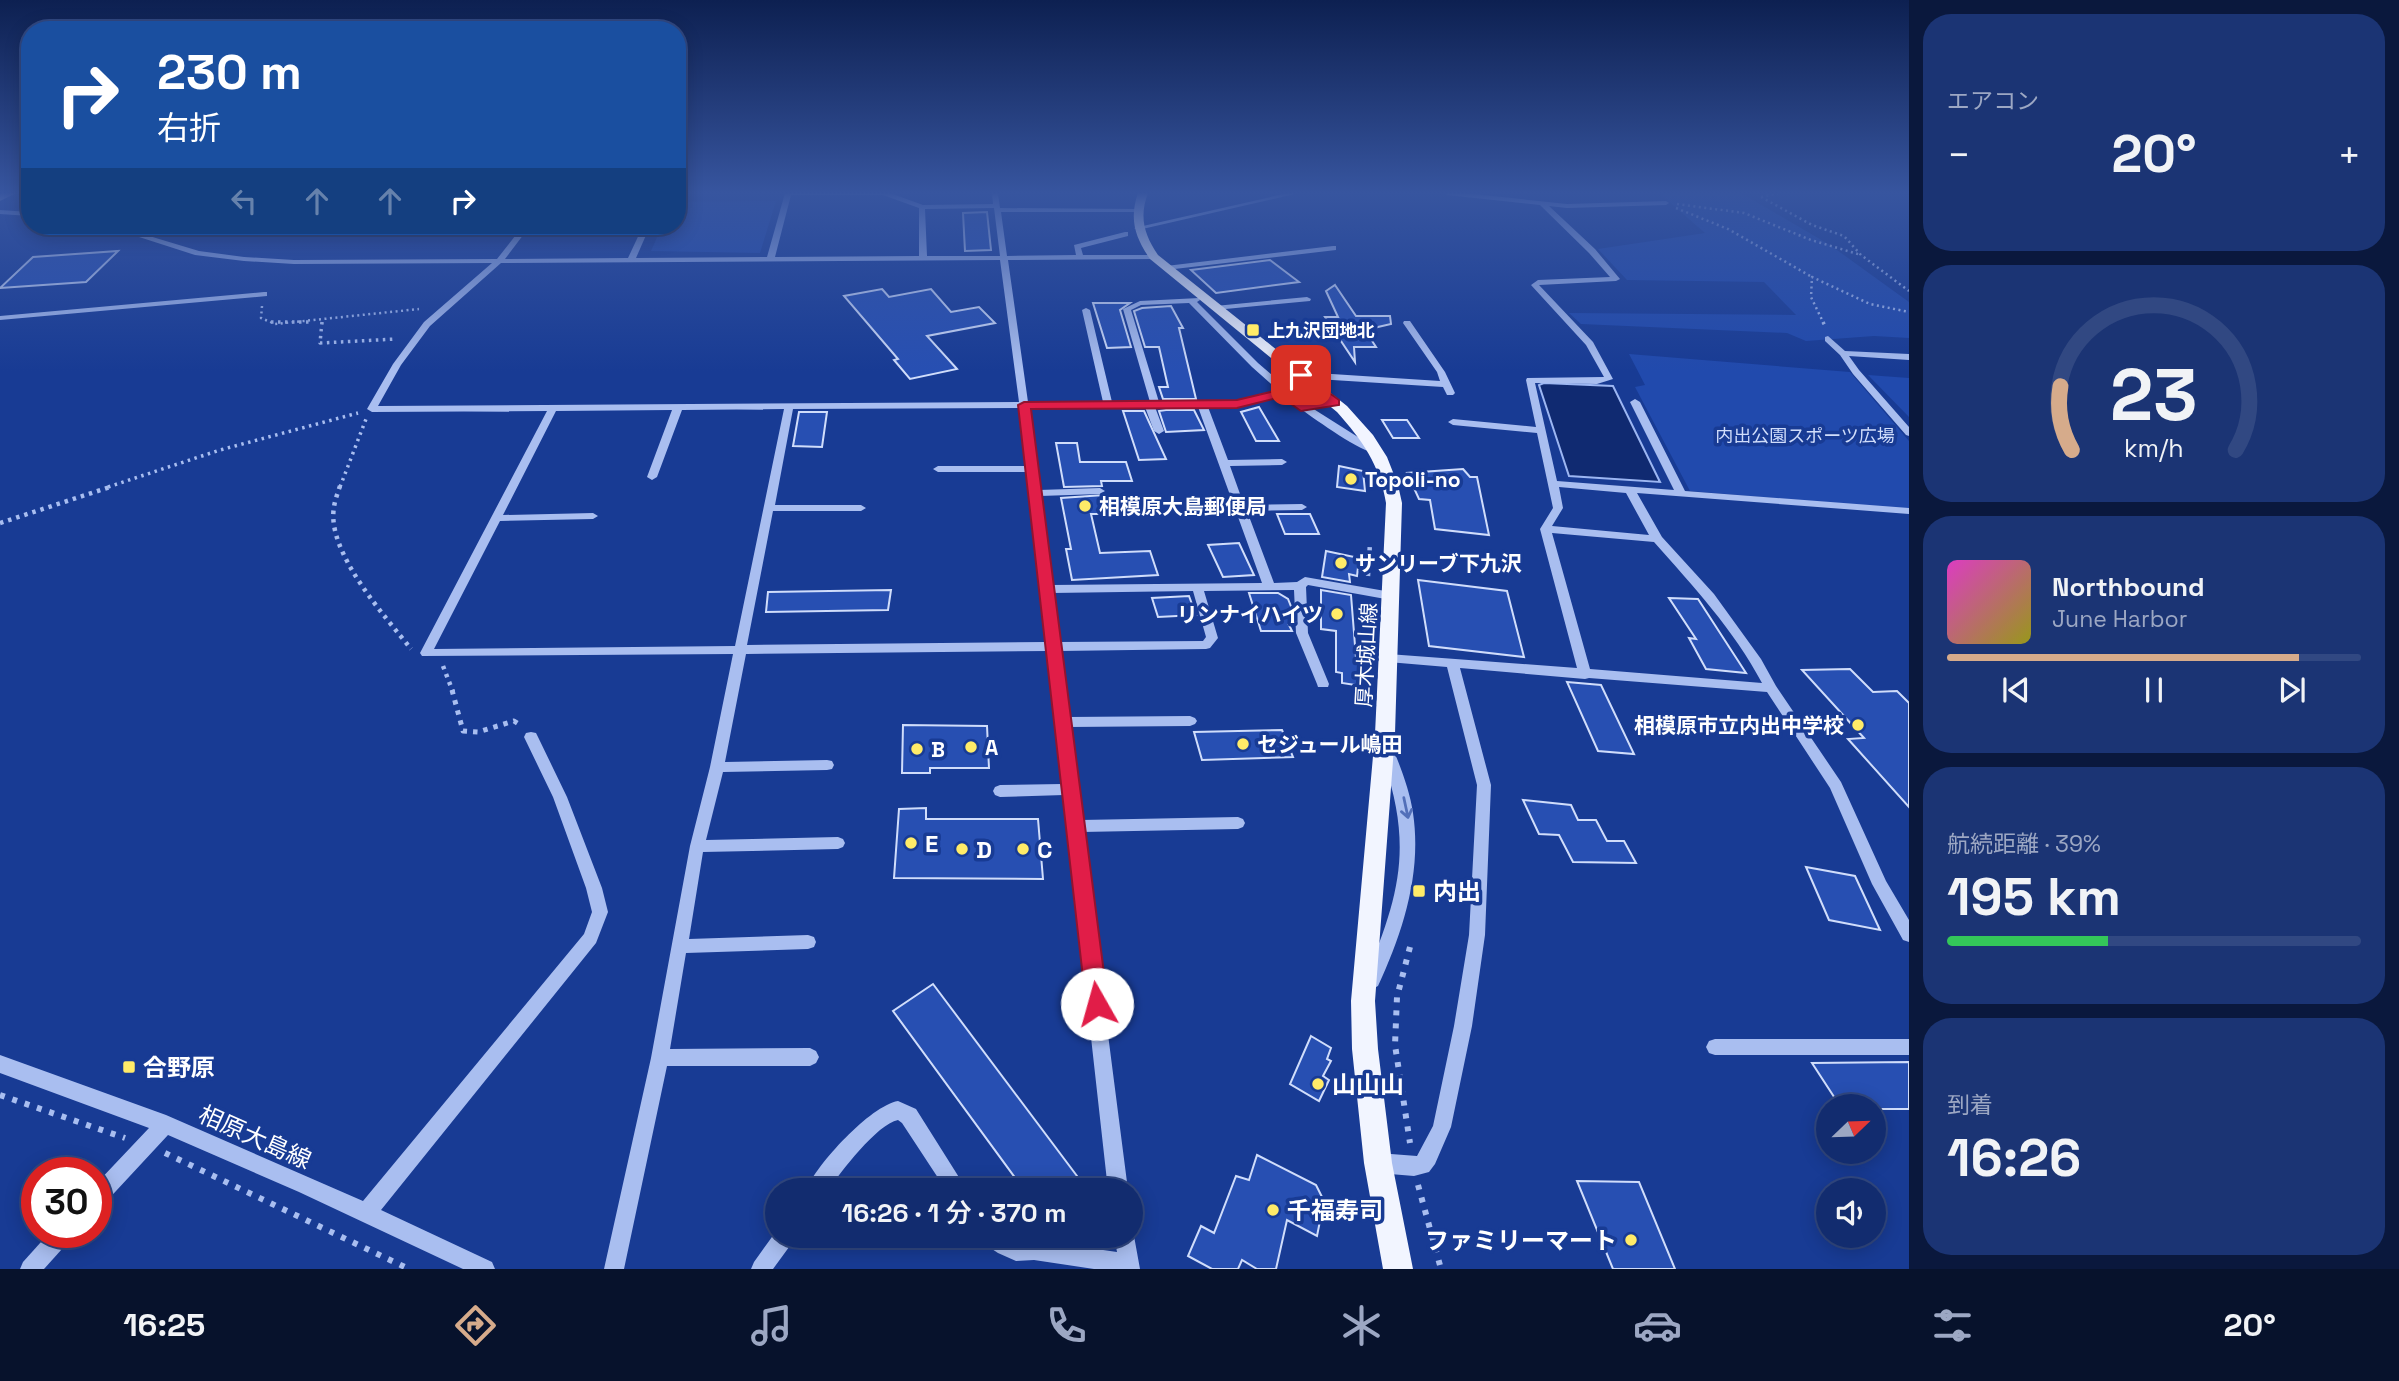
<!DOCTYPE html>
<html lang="ja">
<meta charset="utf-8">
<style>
body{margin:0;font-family:"Space Grotesk","Noto Sans JP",sans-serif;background:#1b3474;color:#f1f3f6;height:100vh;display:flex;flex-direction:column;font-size:26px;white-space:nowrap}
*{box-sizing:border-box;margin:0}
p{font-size:23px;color:#9ca7c3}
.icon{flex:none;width:38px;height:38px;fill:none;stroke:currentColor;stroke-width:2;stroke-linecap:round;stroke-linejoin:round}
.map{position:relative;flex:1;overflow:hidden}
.sheet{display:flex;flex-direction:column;gap:14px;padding:14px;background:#0a183d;width:490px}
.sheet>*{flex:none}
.guide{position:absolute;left:21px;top:21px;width:665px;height:214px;border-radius:28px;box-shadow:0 4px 18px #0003,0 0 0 2px #314882;background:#1a4fa0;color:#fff;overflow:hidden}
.needle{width:46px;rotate:67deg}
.controls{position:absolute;left:1816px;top:1094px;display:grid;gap:14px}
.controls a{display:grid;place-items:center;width:70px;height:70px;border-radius:50%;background:#122c6f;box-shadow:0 4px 18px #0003,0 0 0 2px #314882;font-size:35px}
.speed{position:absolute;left:21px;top:1157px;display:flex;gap:14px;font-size:35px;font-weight:700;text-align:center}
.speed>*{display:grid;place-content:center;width:91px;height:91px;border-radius:50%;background:#122c6f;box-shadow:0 4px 18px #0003,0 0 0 2px #314882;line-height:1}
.speed .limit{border:10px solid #d22;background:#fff;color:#111}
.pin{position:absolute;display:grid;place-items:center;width:60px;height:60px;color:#fff;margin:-30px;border-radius:14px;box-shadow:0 4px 10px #0006}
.me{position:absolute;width:77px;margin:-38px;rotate:353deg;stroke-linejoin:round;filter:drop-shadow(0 0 5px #0008)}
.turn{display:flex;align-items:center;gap:24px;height:147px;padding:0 21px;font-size:32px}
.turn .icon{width:91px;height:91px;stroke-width:2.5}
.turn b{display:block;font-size:49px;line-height:60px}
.lanes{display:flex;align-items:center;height:66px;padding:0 21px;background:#0003;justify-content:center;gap:35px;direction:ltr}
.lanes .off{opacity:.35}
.big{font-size:52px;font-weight:600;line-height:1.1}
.sheet .tile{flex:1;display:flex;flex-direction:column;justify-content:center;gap:10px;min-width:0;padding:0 24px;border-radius:28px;background:#1b3474}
.sheet .dial{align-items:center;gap:0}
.dial svg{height:182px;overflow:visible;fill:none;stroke:#314882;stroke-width:7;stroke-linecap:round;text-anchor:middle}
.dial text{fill:#f1f3f6;stroke:none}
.song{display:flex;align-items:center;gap:21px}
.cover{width:84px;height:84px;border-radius:10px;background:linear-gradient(135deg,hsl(310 70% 55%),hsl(60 70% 35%))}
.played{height:7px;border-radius:4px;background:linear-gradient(90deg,#d6ab8b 85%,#314882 85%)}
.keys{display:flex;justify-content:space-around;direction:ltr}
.heat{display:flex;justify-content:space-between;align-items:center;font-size:38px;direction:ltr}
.charge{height:10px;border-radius:5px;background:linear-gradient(90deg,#34c759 39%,#314882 0)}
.trip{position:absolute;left:765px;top:1178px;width:378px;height:70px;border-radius:35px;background:#122c6f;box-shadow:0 4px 18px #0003,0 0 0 2px #314882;font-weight:600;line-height:70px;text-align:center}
.menu{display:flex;height:112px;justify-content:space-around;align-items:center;background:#07122c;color:#9ca7c3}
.menu .icon{width:49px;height:49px}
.menu .current{color:#d6ab8b}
.menu b{font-size:32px;color:#f1f3f6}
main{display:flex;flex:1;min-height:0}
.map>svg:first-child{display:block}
.green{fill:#214aad}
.water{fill:#102a71;stroke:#9cb6f2;stroke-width:2}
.building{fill:#274fb2;stroke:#d0ddfb;stroke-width:2}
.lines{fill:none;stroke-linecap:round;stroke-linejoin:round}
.path-far4{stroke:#a9bef0;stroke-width:2.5;stroke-dasharray:2 3.5;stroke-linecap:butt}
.path-far3{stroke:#a9bef0;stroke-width:3.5;stroke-dasharray:2.5 4.5;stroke-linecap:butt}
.path-far2{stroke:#a9bef0;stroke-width:4.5;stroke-dasharray:3.5 5;stroke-linecap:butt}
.path-far1{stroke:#a9bef0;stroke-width:5;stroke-dasharray:4.5 6;stroke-linecap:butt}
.path{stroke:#a9bef0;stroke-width:6;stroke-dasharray:5 8;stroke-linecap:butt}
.minor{fill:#a9bef0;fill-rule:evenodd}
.major{fill:#f2f5ff;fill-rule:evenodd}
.oneway{stroke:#526fb9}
.route{fill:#e11d48;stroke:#92132f;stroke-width:2}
.poi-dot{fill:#ffeb68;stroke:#183b94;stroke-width:2.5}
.labels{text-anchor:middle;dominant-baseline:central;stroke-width:7;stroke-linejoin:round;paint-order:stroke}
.far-poi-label{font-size:18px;font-weight:bold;fill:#fff;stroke:#183b94;text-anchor:start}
.far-park-label{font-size:18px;fill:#d0ddfb;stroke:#183b94}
.poi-label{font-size:21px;font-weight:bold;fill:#fff;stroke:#183b94;text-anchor:start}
.street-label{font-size:21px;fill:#fff;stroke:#183b94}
.near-poi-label{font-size:24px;font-weight:bold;fill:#fff;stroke:#183b94;text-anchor:start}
.near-street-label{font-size:24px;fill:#fff;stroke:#183b94}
</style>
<main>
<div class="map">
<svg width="1909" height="1269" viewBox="0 0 1909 1269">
<rect width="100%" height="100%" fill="#183b94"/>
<g class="green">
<path d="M1659,193H1741L1830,245L1909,302V338L1874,336L1806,341L1787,333L1581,324L1569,313L1796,315L1764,282L1627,280L1598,249L1705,233Z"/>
<path d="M776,201L760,253L651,251L662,226H677V202Z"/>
<path d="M1629,354L1850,372L1909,441V509L1690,491L1635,387L1645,385Z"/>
<path d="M1868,375L1909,378V417Z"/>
</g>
<path class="water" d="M1544,383L1613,386L1660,482L1569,476L1539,385Z"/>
<g class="building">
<path d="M987,212L991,250L965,251L963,213Z"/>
<path d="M118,251L86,282L0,288L33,257Z"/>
<path d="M1270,260L1299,282L1216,293L1191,270Z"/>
<path d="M1335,285L1356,316H1390L1391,324L1365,330L1376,347H1354L1355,362L1325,317H1338L1326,291Z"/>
<path d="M882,289L889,297L931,289L951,312L979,307L995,323L927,336L957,369L910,379L894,360L898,359L844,296Z"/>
<path d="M1093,303H1130L1120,310L1131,347L1107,348Z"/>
<path d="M1171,306L1183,328H1179L1196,399H1163L1159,387H1168L1159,347H1145L1134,311L1142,308Z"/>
<path d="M1259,407L1279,441H1256L1241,412Z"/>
<path d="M1166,410H1194L1204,430L1166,432L1159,411Z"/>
<path d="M1123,411H1144L1166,459L1139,460Z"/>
<path d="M799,412H827L822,447L793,446Z"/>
<path d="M1382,420H1407L1419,438H1393Z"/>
<path d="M1056,443H1077L1080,462H1126L1132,481H1101L1102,486L1064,487Z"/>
<path d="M1339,466L1363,471L1365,491L1337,487Z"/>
<path d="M1463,469L1470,477H1477L1489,535L1435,529L1430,500L1419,499L1407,473Z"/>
<path d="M1104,495L1108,514H1091L1100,553L1150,551L1158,575L1072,580L1066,549H1071L1061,498Z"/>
<path d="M1277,514H1310L1319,534H1285Z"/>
<path d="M1239,543L1254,575L1223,577L1208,545Z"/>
<path d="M1326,551L1359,558L1357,576L1349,574L1350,582L1322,577Z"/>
<path d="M1418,580L1507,591L1524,657L1429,646Z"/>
<path d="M891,590L888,610L766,612L768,592Z"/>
<path d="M1321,590L1351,595L1356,658L1361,659L1362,686L1342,683V673L1336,672V631L1321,629Z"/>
<path d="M1249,593H1278L1288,599L1292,609L1293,625H1289L1292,631H1261Z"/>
<path d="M1189,596L1196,615L1158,617L1152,598Z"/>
<path d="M1669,598L1698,599L1746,673L1706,669L1689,638L1696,639Z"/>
<path d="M1850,669L1873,692L1897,691L1909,703V807L1848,739L1864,738L1802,670Z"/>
<path d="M1567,682L1601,685L1634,754L1598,751Z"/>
<path d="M903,725L987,726L989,768H930V773H902Z"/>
<path d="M1282,730L1293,757L1202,760L1194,732Z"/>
<path d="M1523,800L1571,805L1578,820H1596L1607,841H1624L1636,863L1573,862L1559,835L1539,834Z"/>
<path d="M926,808V819H1038L1043,879L894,878L899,809Z"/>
<path d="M1806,867L1855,876L1880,930L1829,920Z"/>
<path d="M933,984L1080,1180L1067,1190H1024L893,1011Z"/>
<path d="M1311,1036L1331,1048L1327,1059L1331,1061L1323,1076L1329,1080L1319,1101L1290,1084Z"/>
<path d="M1909,1062V1109H1874V1106H1840L1812,1063Z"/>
<path d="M1257,1155L1316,1185L1324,1201L1317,1236L1287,1220L1276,1269H1257L1242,1260L1238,1269H1212L1188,1256L1201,1226L1214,1233L1236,1176L1249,1180Z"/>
<path d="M1577,1181L1639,1182L1675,1269H1613Z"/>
</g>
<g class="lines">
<g class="path-far4">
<path d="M1761,197L1812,225L1844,236L1861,255L1909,291"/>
<path d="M1761,197L1778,193"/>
<path d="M1677,204L1744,213L1811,240L1861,255"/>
<path d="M1676,208L1728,229L1812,277"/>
<path d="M262,306L261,318L275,324L419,309"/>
<path d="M322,324V320"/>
<path d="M1824,324L1811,297L1812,277L1870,304L1909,312"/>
</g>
<g class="path-far3">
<path d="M271,322H309"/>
<path d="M322,322L320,343L396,339"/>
<path d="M1823,322L1825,326"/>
<path d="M108,487L220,450L358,413"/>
<path d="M340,487L366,419"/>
</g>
<g class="path-far2">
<path d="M340,486C338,492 335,500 334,507C326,552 385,616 411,649"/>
<path d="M0,523L113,486"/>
<path d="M1368,576L1370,543"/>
<path d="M443,666L453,692"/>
</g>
<path class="path-far1" d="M452,690L463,731L478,732L514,721L522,726"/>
<g class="path">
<path d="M1410,947L1397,997L1395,1045L1410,1143"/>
<path d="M0,1095L125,1138"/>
<path d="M165,1153L409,1269"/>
<path d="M1418,1185L1441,1269"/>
</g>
<g class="minor">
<path d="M785,193H890L923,205L993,204L992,193H998L1000,208L1139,209L1140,210L1137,212H1001L1007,256L1076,255L1074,245L1125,232H1128V236L1081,248L1083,255H1154L1158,257L1154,259L1008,260L1028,402H1103L1082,310L1086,308L1090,310L1112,402H1150L1123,309L1140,301L1199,298L1200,300L1197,302L1258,363L1306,404L1337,400V404L1312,408L1380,451L1378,453C1362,454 1317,420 1302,410L1298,409L1297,406L1284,395L1237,407H1208L1228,460L1282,459L1287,462L1282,465L1230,466L1244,505L1302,504L1307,507L1302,510L1247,511L1274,583L1297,582L1305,577L1391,592L1397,596L1391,600L1308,585L1306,587L1308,633L1329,684L1328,687H1318L1317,684L1296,633L1294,590L1204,591L1218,638L1210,648L1206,649L1060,651L1068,717L1190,716L1195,718L1197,721L1195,724L1190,726L1069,727L1077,785L1079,789L1077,792L1081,820L1238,817L1243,819L1245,823L1243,827L1238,829L1082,832L1128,1190H1108L1064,795L1000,797L995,795L993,791L995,787L1000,785L1062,784L1047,651L746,654L725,762L827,760L832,761L834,765L832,769L827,770L723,772L706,840L838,837L843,839L845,843L843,847L838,849L703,852L689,939L808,935L814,937L816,942L814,947L808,949L686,953L670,1049L810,1048L816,1051L819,1057L816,1063L810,1066H667L624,1269H604L651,1058L690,846L710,767L733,654L422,656L420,653L547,411L372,412L367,409L393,364L424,322L492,263L294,264L244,261L195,255L105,226H116L199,251L244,257L294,260L497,259L523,226H530L505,259L628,258L643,226H650L636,258L767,257ZM791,195H883L919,208V256L775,257ZM994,208L1000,256H927L925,209ZM1000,260L1019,402L378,406L401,365L430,326L501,263ZM1189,303L1252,367L1279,391L1237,401L1159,402L1131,310L1141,305ZM1145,407L1154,431L1159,434L1164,431L1155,407H1198L1262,583L1051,585L1040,496L1100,494L1105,491L1100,488L1039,490L1029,408ZM1020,408L1026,466H938L933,469L938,472H1027L1046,642L747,645L773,511H861L866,508L861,505H775L793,409ZM784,409L735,646L434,649L500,521L593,519L598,516L593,513L503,515L556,411L672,410L647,477L652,480L657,477L682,410ZM1193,591L1206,637L1203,641L1059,642L1052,593Z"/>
<path d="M1288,193H1299L1138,230L1134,228Z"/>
<path d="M1444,193H1464L1567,204L1666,201L1669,203L1666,205L1567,208L1549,206L1595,249L1620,279L1616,281L1539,285L1593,342L1613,379L1597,384L1535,383L1557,481L1674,490L1630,402L1635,399L1640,402L1685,491L1909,508V514L1637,493L1662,537L1714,594L1761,659L1776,686L1841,782L1886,881L1909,920V942L1903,940L1872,884L1830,788L1767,692L1589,678L1585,679L1460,668L1491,785L1485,935L1472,1026L1451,1127L1435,1164L1429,1172L1414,1176L1378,1173L1371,1170L1368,1163L1371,1156L1378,1153L1417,1156L1433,1126L1454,1026L1469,935L1477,785L1447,667L1388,662L1382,658L1388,654L1577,668L1540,529L1553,508L1537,433L1453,425L1448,422L1453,419L1536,427L1526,380L1527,378L1604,377L1586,345L1531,285L1538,280L1610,277L1589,253L1540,205L1447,195ZM1559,487L1626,493L1649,535L1552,526L1563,508ZM1552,533L1654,542C1693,586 1734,630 1762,683L1590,669Z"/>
<path d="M0,210L30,212V216L0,214Z"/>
<path d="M1333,246H1336V250L1166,270L1162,268L1166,266Z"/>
<path d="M264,292H267V296L0,320V316Z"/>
<path d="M1307,297L1311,299L1310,301L1215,310L1211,308L1215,306Z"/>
<path d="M1404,321H1410L1445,372L1455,393L1453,395H1447L1443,387L1301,378L1297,375L1301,372L1440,381L1437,372L1403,323Z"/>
<path d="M1828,336L1845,351L1909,354V360L1849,356L1859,370L1909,427V436L1906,435L1853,374L1840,355L1825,341V337Z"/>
<path d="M531,732L536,733L538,737L567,797L602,888L608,912L596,943L381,1210L492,1262L495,1269H463L299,1192L168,1135L103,1205L96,1208V1184L149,1128L0,1073V1055L166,1115L363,1201L584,934L592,912L586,888L553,797L524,737L526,733Z"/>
<path d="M1387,746L1392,747L1394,751C1402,771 1410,792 1413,813C1422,873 1403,932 1378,986L1372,989L1366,986L1364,981C1401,893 1414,844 1380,751L1382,747Z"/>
<path d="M1715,1039H1909V1055H1715L1709,1053L1706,1047L1709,1041Z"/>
<path d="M898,1101L916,1109L967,1190H946L902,1123L898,1120C877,1124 841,1172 828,1190H806C817,1164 870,1106 898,1101Z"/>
<path d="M1130,1229L1134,1236L1140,1269H1094L1034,1260L1016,1261L998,1253L983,1243L980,1236H1007L1022,1242L1034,1240L1117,1252L1114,1236H1130Z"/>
<path d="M777,1230V1236H795L792,1243L773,1269H751L754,1262Z"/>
<path d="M50,1232H74L71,1239L44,1269H20L23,1262Z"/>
</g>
<g class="major">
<path d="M3,193H16L0,201V194Z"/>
<path d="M1138,193H1148C1139,217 1144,234 1158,255L1347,406L1373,435L1387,457L1398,485L1402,503L1395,734L1375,1001L1378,1049L1392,1163L1413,1269H1383L1364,1163L1352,1049L1351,1001L1375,734L1386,503C1380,465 1362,440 1337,412L1150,259C1135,237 1129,219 1138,193Z"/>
</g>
</g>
<defs><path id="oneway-shaft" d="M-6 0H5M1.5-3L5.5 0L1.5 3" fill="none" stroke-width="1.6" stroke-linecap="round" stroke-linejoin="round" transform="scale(1.75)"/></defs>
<use class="oneway" href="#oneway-shaft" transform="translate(1406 808) rotate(78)"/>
<linearGradient id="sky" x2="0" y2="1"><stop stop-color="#0d2051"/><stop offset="0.52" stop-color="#37559f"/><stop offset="1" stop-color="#37559f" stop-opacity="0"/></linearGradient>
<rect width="1909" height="371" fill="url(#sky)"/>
<path class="route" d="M1301,372L1339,400V405L1301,411L1281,397L1237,408L1031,409L1108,1004L1105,1012L1097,1015L1089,1012L1086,1004L1018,405L1024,402L1237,400L1283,389L1304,403L1324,400L1297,377L1295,375Z"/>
<g class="poi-dot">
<rect x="1246" y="323" width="14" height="14" rx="3.5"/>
<circle cx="1351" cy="479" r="7"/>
<circle cx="1085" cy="506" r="7"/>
<circle cx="1341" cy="563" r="7"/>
<circle cx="1337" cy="614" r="7"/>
<circle cx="1858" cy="725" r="7"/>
<circle cx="1243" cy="744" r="7"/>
<circle cx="971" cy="747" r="7"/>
<circle cx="917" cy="749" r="7"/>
<circle cx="911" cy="843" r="7"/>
<circle cx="962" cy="849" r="7"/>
<circle cx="1023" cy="849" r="7"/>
<rect x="1412" y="884" width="14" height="14" rx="3.5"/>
<rect x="122" y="1060" width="14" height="14" rx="3.5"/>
<circle cx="1318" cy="1084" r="7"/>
<circle cx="1273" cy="1210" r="7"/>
<circle cx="1631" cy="1240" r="7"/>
</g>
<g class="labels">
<g class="far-poi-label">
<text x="1267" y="330">上九沢団地北</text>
</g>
<g class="far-park-label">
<text x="1805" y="435">内出公園スポーツ広場</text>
</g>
<g class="poi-label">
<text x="1365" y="479">Topoli-no</text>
<text x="1099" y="506">相模原大島郵便局</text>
<text x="1355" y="563">サンリーブ下九沢</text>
<text x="1323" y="614" text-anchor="end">リンナイハイツ</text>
<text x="1844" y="725" text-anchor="end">相模原市立内出中学校</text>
<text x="1257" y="744">セジュール嶋田</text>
<text x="985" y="747">A</text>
<text x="931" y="749">B</text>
</g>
<g class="street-label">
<text transform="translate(1366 655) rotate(-87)">厚木城山線</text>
</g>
<g class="near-poi-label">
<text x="925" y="843">E</text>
<text x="976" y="849">D</text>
<text x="1037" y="849">C</text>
<text x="1433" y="891">内出</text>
<text x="143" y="1067">合野原</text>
<text x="1332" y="1084">山山山</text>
<text x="1287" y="1210">千福寿司</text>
<text x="1617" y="1240" text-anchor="end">ファミリーマート</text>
</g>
<g class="near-street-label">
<text transform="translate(255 1137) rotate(24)">相原大島線</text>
</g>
</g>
</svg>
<div class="controls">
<a><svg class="needle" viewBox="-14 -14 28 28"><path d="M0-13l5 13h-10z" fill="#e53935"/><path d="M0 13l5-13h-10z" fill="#9ca7c3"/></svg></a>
<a><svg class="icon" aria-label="sound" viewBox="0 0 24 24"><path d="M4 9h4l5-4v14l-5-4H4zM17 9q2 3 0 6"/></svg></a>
</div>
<div class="speed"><div class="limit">30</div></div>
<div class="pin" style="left:1301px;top:375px;background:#d93025"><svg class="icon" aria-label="arrive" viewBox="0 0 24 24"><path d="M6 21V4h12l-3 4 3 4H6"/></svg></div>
<svg class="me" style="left:1097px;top:1004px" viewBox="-20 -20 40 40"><circle r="19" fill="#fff"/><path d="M0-13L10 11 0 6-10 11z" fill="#e11d48"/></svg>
<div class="trip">16:26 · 1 分 · 370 m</div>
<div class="guide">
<div class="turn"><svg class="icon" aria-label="right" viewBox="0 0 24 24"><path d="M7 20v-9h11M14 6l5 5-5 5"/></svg><div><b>230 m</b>右折</div></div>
<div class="lanes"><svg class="icon off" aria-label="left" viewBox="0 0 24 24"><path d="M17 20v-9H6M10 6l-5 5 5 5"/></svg><svg class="icon off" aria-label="ahead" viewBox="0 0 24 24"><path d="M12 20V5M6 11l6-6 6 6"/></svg><svg class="icon off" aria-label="ahead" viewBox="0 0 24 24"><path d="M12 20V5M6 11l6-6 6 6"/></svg><svg class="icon" aria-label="right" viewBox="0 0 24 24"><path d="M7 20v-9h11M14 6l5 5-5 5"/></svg></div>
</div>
</div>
<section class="sheet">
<div class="tile"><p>エアコン</p>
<div class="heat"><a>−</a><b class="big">20°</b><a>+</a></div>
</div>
<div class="tile dial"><svg viewBox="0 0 100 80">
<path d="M14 69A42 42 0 1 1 86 69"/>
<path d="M14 69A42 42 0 0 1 9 41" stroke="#d6ab8b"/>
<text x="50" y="56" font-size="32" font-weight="700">23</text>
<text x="50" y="72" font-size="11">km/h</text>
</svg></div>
<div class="tile">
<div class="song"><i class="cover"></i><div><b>Northbound</b><p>June Harbor</p></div></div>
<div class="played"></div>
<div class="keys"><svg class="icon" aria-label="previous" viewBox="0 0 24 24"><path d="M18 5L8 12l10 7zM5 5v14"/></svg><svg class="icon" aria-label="pause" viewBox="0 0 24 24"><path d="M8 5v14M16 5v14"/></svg><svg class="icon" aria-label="next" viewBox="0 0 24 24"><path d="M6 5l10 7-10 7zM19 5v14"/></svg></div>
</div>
<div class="tile"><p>航続距離 · 39%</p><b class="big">195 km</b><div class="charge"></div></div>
<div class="tile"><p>到着</p><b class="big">16:26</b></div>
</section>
</main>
<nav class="menu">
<b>16:25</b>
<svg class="icon current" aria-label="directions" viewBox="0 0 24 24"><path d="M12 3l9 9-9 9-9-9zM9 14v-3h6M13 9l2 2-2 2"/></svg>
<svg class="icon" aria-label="music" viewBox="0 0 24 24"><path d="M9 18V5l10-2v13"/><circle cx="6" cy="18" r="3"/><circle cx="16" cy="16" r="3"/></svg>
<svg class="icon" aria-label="phone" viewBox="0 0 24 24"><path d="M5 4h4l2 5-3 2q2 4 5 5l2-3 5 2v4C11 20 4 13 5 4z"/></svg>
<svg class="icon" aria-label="climate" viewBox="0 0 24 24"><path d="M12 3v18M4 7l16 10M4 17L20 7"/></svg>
<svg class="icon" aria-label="car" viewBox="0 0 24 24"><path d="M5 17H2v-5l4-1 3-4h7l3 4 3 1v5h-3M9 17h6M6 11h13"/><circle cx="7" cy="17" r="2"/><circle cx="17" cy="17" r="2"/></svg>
<svg class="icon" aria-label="filters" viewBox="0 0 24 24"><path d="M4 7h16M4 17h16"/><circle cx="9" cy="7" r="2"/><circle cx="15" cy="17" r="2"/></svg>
<b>20°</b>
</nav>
